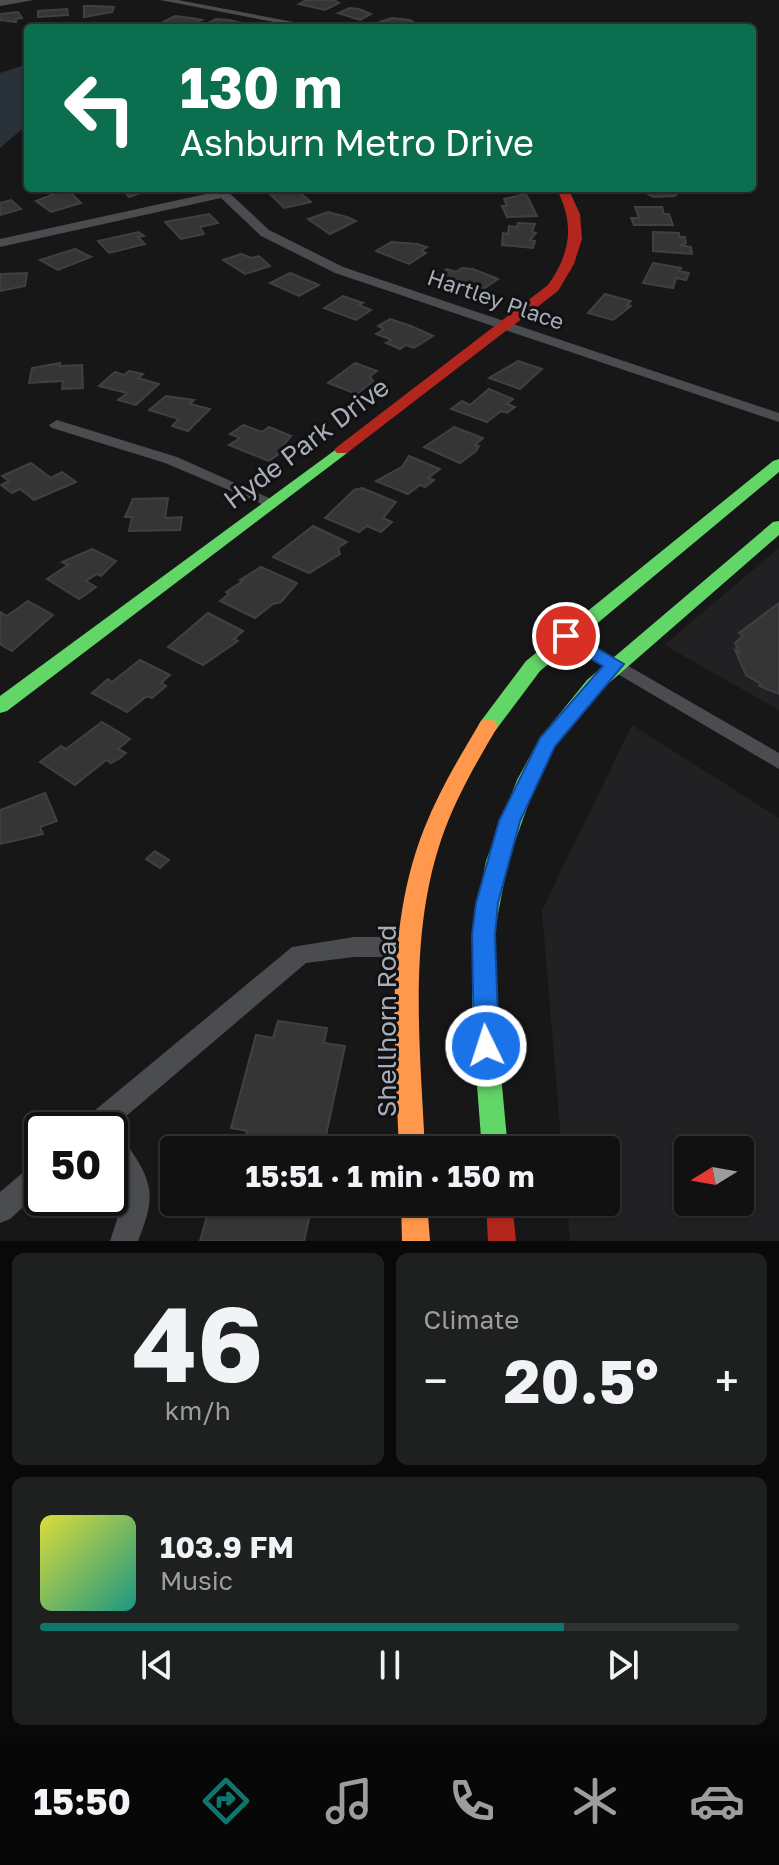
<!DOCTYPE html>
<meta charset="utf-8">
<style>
body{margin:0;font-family:"Golos Text",sans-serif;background:#1e1f1f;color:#f1f3f6;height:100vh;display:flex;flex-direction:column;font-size:30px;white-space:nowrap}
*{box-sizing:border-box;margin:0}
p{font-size:26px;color:#9c9d9f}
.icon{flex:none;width:44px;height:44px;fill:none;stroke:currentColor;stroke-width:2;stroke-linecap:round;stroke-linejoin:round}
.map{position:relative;height:1241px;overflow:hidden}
.sheet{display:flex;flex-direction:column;gap:12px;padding:12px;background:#090909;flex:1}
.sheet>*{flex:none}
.top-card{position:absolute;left:24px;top:24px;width:732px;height:168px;border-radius:8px;box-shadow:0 2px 6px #0004,0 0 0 2px #303131;background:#0b6e4f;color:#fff;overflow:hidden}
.needle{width:52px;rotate:259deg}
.fabs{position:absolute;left:674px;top:1136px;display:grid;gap:16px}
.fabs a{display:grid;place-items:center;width:80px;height:80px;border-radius:8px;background:#111;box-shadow:0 2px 6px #0004,0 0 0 2px #303131;font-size:40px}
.speed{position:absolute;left:24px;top:1112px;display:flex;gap:16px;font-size:40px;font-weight:700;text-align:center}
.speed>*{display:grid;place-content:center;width:104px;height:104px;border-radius:50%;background:#111;box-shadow:0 2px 6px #0004,0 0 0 2px #303131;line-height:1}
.speed .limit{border:4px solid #111;border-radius:12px;background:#fff;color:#111}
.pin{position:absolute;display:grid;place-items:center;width:68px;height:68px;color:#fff;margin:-34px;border:4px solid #fff;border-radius:50%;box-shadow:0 2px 8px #0007}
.me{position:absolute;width:88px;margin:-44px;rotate:356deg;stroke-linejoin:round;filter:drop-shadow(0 0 6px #0008)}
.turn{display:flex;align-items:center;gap:28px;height:168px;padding:0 24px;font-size:36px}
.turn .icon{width:104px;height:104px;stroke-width:2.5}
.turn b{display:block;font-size:56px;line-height:68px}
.big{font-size:60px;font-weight:700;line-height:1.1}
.sheet .tile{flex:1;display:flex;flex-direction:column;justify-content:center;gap:12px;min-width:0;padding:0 28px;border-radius:12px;background:#1e1f1f}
.sheet .dial{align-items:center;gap:0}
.dial b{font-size:104px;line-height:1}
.song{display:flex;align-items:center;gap:24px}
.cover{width:96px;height:96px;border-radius:12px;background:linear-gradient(135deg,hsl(60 70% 55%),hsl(170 70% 35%))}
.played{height:8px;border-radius:4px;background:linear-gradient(90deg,#0f766e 75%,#303131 75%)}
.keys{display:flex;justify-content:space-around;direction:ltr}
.heat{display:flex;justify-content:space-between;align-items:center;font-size:44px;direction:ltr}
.sheet .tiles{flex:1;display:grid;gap:12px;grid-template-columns:1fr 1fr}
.tile:last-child{grid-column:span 2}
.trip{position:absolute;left:160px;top:1136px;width:460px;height:80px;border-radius:8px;background:#111;box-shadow:0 2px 6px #0004,0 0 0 2px #303131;font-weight:700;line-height:80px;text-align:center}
.tabs{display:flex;height:128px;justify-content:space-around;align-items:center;background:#070707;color:#9c9d9f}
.tabs .icon{width:56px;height:56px}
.tabs .on{color:#0f766e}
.tabs b{font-size:36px;color:#f1f3f6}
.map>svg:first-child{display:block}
.built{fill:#212123;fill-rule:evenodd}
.water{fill:#2a3239}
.building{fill:#353536;stroke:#3f4043;stroke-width:2}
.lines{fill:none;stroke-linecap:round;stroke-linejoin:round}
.street{fill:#4b4c50;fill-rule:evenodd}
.fast{fill:#63d668;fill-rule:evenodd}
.slow{fill:#ff974d;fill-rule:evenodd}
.jam{fill:#b3261e;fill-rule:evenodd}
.route{fill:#1a73e8;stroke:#114b97;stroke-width:2}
.labels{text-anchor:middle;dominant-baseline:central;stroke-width:6;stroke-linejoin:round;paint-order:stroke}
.far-street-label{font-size:22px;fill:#a8adb8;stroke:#111113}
.street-label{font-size:26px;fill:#a8adb8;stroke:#111113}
</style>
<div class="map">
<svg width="779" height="1241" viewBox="0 0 779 1241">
<rect width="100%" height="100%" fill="#171717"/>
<g class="built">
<path d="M779,548V710L664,645Z"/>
<path d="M632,725L779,818V1241H570L567,1202H606V1150H562L542,910ZM688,1150H740V1202H688Z"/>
</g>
<path class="water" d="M28,64V124L0,148V73Z"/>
<g class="building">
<path d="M306,0H334L339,3L325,10L299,4Z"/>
<path d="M84,6H95L114,7L112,12L84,17Z"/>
<path d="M350,8L359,9L371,14L360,20L338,13Z"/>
<path d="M67,9L68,15L38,17V11Z"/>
<path d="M18,12L22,18L16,19V22L0,20V14Z"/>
<path d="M175,16L191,18L202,20L189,27L163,22Z"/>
<path d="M392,18L410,20L413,22L408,23L415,26L389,28L376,23Z"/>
<path d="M216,19L230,20L247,25L221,28L206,24Z"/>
<path d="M121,188H153L129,197Z"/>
<path d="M264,188H294L311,202L284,208Z"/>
<path d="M636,188H681L673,189L677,194L674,196L654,197Z"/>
<path d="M56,193L72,194L81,203L51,212L36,201Z"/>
<path d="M526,194L537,216L507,217L502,206H507L504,199Z"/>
<path d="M11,200L21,209L0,215V203Z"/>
<path d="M635,207H662L664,214H669L673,225H634L631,218H639Z"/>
<path d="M328,212L347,217L356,221L330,234L308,219Z"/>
<path d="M209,214L218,223L200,227L204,234L181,239L165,222Z"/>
<path d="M518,223L535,224L532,232L536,233L530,240L535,241L533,248L502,245L503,233L508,234L509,226L517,227Z"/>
<path d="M139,232L144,236L138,237L145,244L109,253L98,241Z"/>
<path d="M653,232L679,233V237H685L686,243L681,245L691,247L692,254L653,251Z"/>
<path d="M391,242L417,244L427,247L421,251L426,253L409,264L376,251Z"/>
<path d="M75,249L91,257L58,270L40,260Z"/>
<path d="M241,254L252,258L259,256L270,266L245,274L223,260Z"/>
<path d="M653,263L681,268L679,271L689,273L686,280L676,278L673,288L643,283Z"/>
<path d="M462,268L473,269L498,279L478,293L465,289L470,286L439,275L447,269L456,272Z"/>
<path d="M27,273L25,286L0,291V274Z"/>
<path d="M290,273L319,285L299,296L270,283Z"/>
<path d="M605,294L631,301L627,305L631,306L613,320L588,313Z"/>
<path d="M343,296L363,303L359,305L371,310L356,320L324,308Z"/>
<path d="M390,319L411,326L433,336L414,348L406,345L400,349L386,343L392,340L376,334L384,329L378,326Z"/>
<path d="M518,361L542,369L520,389L489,378Z"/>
<path d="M60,363V366L82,365L83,388L62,389L63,381L29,383L32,368Z"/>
<path d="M355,363L377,371L370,376L373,381L357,394L328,383Z"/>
<path d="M129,371L143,374L138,378L159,384L136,405L118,400L127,393L99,386L115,372L124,375Z"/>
<path d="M489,389L513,399L507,404L515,407L507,413L501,411L487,422L451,409L462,401L470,405Z"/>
<path d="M166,396L194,400L190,404L210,409L188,431L172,426L179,419L149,410Z"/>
<path d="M243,425L262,432L269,427L291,436L283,446L287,448L269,461L229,445L240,438L230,434Z"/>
<path d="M454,427L483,438L475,445L479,446L476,451L460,463L424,447Z"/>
<path d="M409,456L440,469L428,478L434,480L425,487L420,485L408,494L376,481L402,467Z"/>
<path d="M31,463L51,478L62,472L76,482L34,500L20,489L12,493L1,485L9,481L2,476Z"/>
<path d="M362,488L396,502L383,518L392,522L381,532L367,526L359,532L325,518L354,490Z"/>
<path d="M168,498L165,518L182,517L180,530L129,531L132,517H125L133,499Z"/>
<path d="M313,526L347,542L338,548L340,554L309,573L273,557Z"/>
<path d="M92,549L116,561L101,576L97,574L86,581L96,587L79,599L47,579L68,565L62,562Z"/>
<path d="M261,567L297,583L281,602L273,604L255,618L220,601L229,594L226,592L243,581L240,580Z"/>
<path d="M28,601L53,615L12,651L0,644V612L7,616Z"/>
<path d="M779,603V694L759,686L761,684L746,675L735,650L739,652L735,643L743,636L739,633Z"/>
<path d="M208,613L243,631L234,639L238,641L203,665L168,647Z"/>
<path d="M140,660L170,675L161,683L166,686L152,698L147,696L127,712L92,693L108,679L112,682Z"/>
<path d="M102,722L130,739L118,749L126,753L120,758L111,763L106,760L75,785L40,762L61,746L66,749Z"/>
<path d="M45,793L57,821L40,827L43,834L0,844V810Z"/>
<path d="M155,851L169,860L160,868L146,859Z"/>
<path d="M278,1021L327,1028L324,1043L345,1046L325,1140L304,1137L301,1150H242L247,1131L231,1128L256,1035L273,1038Z"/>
<path d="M211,1202H313L304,1241H200Z"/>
</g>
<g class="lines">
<g class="street">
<path d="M0,0H34L0,6Z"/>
<path d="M160,0H178L325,28H305Z"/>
<path d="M211,188H224L269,230L343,267L779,413V422L335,273L261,236L221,198L0,247V239L215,192Z"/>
<path d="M57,420L177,457L278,502L270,507L264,505L165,463L52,428L49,425Z"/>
<path d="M566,630L779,753V769L560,640L557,636L560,632Z"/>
<path d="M354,937H407L415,940L418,947L415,954L407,957H354L306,963L111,1129C122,1133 126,1142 132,1152C156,1187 153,1203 138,1241H110L124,1198L122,1184L110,1164V1130H78L82,1121L292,947Z"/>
<path d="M42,1160V1190L10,1219L0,1223V1192L33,1164Z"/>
</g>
<g class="fast">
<path d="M342,445L347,447L350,450L347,453L7,711L0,713V696Z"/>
<path d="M779,459V472L540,671L495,731H481L478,726L481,721L526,661L773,461Z"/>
<path d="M779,521V535L601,690L555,747L537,780L508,861L494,935L496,1021L508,1150H482L472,1021V935L486,861L517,780L540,738L587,680L773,522Z"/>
</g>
<g class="slow">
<path d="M488,719L495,721L498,726C478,760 459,792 445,829C407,930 420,1044 425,1150H399C395,1044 384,930 424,829C439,791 460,756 481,721Z"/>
<path d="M401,1202H427L430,1241H402Z"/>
</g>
<g class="jam">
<path d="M556,188H568L580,214L582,239L574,264L558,291L347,453H337L334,450L337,447L548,285C571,253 575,223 556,188Z"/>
<path d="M486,1202H512L516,1241H488Z"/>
</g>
</g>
<path class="route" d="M566,630L624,664L555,746L520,821L498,903L495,935L499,1046L495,1054L486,1057L478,1054L474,1046L472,935L476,903L499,821L540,738L603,666L560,641L557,636Z"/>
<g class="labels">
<g class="far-street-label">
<text transform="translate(496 299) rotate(19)">Hartley Place</text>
</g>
<g class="street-label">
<text transform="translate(306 443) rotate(-37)">Hyde Park Drive</text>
<text transform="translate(386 1021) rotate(-90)">Shellhorn Road</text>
</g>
</g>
</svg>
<div class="fabs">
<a><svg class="needle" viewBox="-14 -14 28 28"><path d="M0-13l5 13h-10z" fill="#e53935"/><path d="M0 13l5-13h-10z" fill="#9c9d9f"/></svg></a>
</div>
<div class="speed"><div class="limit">50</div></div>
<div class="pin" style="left:566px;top:636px;background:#d93025"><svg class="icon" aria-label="arrive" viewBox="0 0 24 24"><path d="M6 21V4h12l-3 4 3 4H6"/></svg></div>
<svg class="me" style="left:486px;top:1046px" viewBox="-20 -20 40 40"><circle r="17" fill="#1a73e8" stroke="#fff" stroke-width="3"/><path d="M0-11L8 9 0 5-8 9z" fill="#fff"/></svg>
<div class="trip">15:51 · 1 min · 150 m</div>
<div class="top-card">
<div class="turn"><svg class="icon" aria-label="left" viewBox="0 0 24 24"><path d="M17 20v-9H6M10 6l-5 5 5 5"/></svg><div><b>130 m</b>Ashburn Metro Drive</div></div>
</div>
</div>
<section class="sheet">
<div class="tiles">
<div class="tile dial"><b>46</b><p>km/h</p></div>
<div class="tile"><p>Climate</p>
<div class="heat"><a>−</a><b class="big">20.5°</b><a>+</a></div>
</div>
<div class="tile">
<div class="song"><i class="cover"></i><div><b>103.9 FM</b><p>Music</p></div></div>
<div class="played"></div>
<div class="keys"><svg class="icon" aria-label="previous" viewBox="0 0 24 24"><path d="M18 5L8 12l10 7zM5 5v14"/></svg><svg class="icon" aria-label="pause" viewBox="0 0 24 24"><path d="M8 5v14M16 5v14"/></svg><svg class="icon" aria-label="next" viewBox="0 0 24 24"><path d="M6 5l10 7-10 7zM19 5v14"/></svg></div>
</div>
</div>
</section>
<nav class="tabs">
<b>15:50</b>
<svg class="icon on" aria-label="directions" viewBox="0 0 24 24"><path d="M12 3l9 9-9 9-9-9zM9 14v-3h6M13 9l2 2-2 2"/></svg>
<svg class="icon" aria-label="music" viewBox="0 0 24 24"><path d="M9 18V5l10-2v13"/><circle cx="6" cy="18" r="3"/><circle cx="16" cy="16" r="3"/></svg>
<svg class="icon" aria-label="phone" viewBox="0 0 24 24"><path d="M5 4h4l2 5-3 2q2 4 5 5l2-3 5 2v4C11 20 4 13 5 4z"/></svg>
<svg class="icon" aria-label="climate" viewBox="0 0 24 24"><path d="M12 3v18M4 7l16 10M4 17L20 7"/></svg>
<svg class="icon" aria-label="car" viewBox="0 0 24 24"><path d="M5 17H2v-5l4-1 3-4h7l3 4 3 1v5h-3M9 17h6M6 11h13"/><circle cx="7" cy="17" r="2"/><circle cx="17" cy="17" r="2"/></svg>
</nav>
